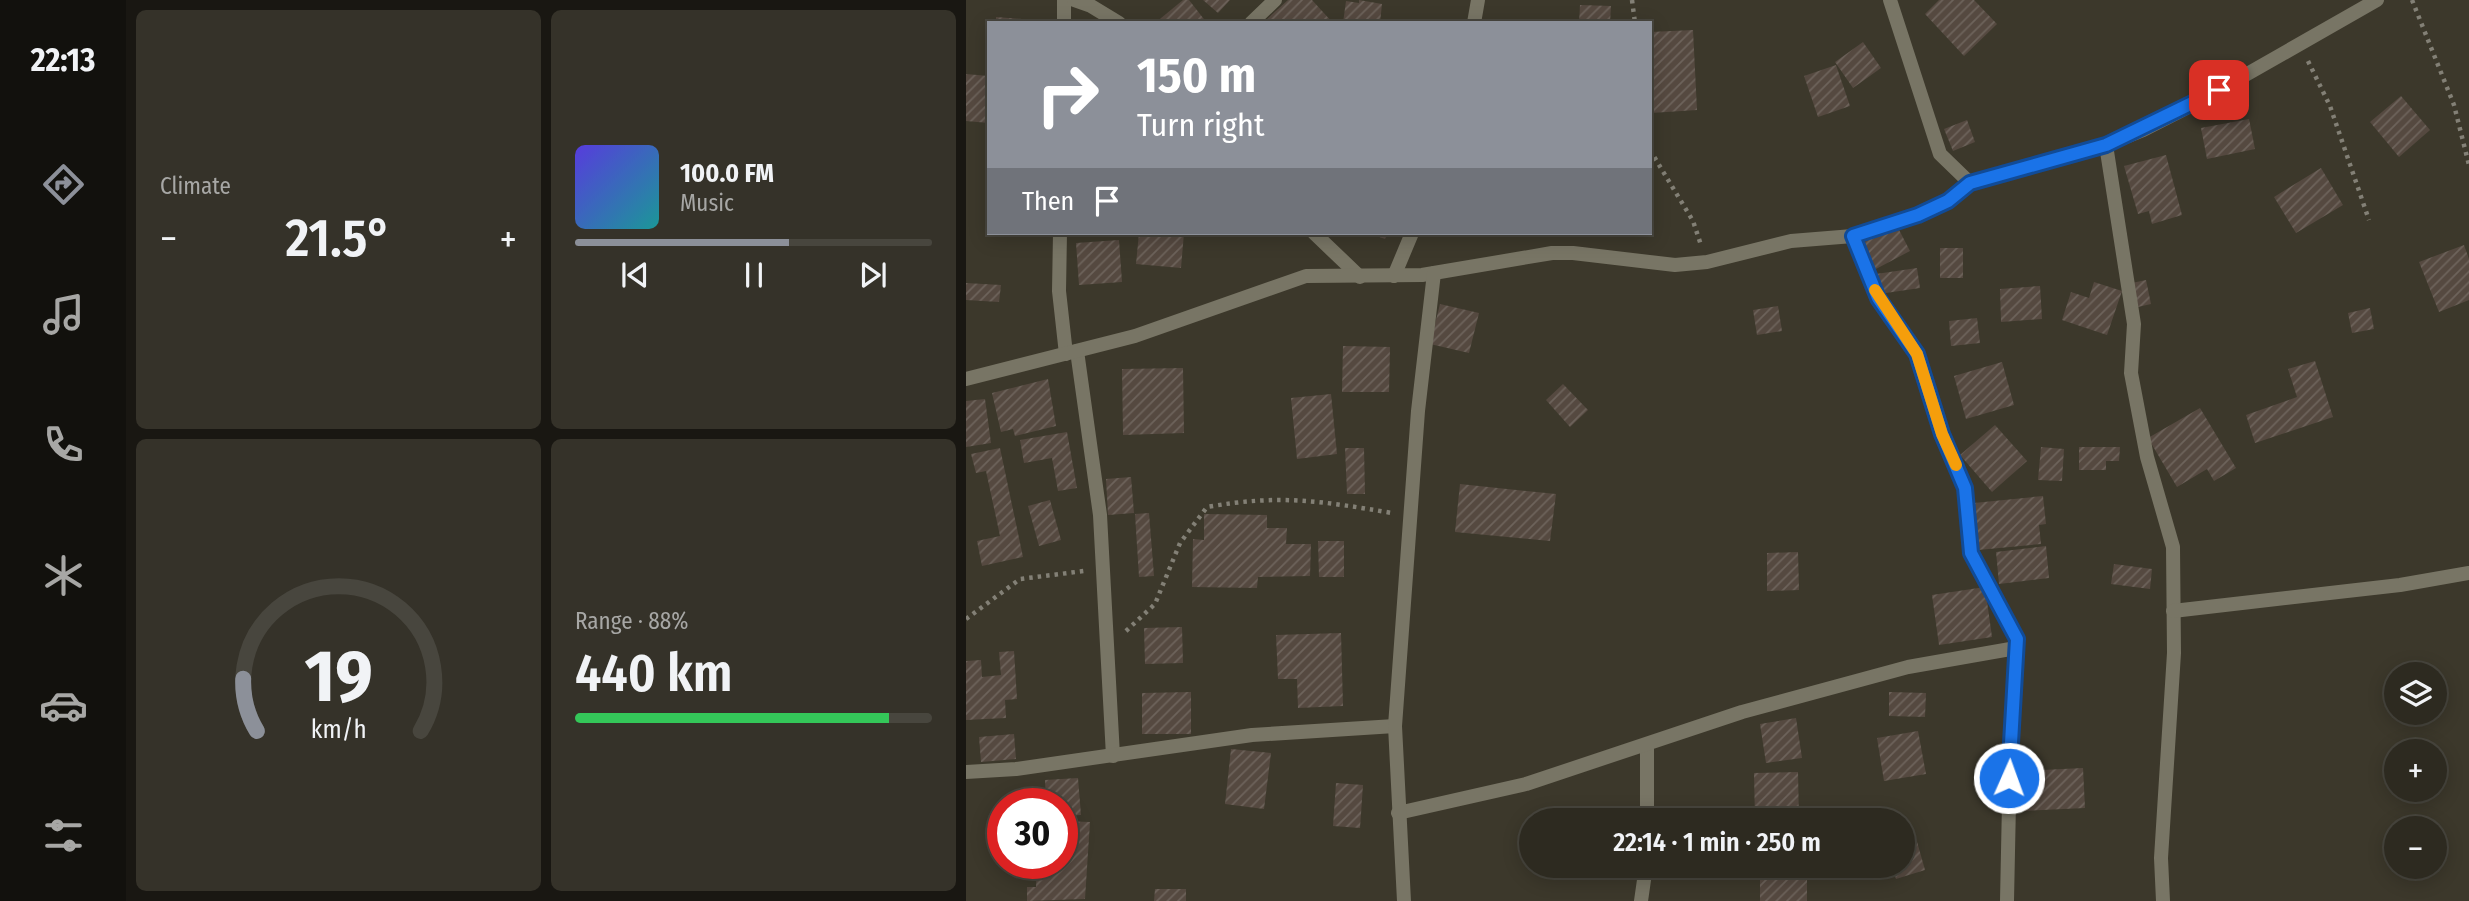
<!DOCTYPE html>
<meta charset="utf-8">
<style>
body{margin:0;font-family:"Fira Sans Condensed",sans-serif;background:#353229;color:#f1f3f6;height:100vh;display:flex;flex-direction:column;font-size:26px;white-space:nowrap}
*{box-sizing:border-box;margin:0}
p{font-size:23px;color:#a7a7a5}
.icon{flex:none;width:38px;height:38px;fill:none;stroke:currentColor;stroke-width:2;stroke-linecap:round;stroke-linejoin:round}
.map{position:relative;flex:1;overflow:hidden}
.side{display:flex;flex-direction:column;gap:10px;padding:10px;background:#191712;width:840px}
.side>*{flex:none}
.guide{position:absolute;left:21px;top:21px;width:665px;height:214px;border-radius:0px;box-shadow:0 4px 18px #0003,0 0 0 2px #48463e;background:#8c9099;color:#fff;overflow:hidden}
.tools{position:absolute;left:1418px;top:662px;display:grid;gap:14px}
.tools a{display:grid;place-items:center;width:63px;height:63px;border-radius:50%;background:#2d2a20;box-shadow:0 4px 18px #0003,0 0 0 2px #48463e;font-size:35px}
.speed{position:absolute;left:21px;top:788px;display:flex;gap:14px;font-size:35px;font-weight:700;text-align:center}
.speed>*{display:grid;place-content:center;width:91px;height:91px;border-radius:50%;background:#2d2a20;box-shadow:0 4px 18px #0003,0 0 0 2px #48463e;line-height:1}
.speed .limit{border:10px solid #d22;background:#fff;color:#111}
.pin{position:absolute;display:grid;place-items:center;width:60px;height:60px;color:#fff;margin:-30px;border-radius:14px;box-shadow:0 4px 10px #0006}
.me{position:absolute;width:77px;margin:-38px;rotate:2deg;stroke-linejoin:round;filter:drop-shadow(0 0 5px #0008)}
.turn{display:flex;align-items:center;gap:24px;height:147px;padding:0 35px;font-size:32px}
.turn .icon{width:91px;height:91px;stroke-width:2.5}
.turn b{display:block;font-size:49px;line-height:60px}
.then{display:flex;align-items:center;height:66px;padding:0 35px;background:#0003;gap:14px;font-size:26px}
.big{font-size:52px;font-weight:600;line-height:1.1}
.side .widget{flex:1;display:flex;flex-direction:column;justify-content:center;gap:10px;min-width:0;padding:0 24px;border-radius:10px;background:#353229}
.side .dial{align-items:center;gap:0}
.dial svg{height:182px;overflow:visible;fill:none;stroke:#48463e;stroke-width:7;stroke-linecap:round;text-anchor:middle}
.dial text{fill:#f1f3f6;stroke:none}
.song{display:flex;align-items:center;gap:21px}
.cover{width:84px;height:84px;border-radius:10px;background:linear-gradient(135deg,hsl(250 70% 55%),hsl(180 70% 35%))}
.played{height:7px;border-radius:4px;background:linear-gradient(90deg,#8c9099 60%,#48463e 60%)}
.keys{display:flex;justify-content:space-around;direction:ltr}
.heat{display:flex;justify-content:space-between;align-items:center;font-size:38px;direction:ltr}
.charge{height:10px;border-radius:5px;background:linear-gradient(90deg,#34c759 88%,#48463e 0)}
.side .tiles{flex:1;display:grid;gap:10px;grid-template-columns:repeat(2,1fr)}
.trip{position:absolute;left:553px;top:808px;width:396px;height:70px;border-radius:35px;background:#2d2a20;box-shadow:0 4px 18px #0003,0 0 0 2px #48463e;font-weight:600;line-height:70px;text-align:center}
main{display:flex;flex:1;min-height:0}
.dock{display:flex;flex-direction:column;width:126px;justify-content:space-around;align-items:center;background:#12110d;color:#a7a7a5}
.dock .icon{width:49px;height:49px}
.dock .current{color:#8c9099}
.dock b{font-size:32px;color:#f1f3f6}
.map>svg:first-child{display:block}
.building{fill:url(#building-hatch)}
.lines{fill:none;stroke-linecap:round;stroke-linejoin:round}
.path{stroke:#838076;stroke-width:4.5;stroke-dasharray:3.5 5;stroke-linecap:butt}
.minor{stroke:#787565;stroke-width:14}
.route-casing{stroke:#114b97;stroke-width:18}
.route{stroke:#1a73e8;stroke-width:12}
.slow{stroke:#f59e0b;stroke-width:12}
</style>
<main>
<nav class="dock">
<b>22:13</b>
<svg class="icon current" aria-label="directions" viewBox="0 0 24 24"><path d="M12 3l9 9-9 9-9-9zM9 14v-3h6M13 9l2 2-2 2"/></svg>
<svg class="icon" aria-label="music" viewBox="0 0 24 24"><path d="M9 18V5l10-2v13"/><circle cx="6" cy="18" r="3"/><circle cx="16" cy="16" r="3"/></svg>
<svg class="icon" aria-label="phone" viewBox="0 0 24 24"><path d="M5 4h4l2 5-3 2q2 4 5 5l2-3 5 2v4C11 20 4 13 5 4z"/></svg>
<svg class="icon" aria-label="climate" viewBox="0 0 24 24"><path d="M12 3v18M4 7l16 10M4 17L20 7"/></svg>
<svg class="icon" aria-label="car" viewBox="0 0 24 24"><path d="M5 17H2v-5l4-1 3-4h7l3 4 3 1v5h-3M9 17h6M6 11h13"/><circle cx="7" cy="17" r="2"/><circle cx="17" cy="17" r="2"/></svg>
<svg class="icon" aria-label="filters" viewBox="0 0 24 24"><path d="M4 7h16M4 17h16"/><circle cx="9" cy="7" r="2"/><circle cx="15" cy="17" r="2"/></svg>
</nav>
<section class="side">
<div class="tiles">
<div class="widget"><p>Climate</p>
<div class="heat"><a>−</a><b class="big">21.5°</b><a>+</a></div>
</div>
<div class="widget">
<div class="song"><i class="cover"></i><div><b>100.0 FM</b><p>Music</p></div></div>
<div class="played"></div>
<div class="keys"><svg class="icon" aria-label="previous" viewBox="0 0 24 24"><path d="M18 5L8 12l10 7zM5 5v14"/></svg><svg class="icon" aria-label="pause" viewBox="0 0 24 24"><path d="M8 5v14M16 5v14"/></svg><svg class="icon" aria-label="next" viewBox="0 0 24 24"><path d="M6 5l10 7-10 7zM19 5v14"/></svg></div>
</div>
<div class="widget dial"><svg viewBox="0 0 100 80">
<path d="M14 69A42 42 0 1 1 86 69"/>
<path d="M14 69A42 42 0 0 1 8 46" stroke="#8c9099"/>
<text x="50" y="56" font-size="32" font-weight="700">19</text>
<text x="50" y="72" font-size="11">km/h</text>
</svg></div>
<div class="widget"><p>Range · 88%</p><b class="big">440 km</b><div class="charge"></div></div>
</div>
</section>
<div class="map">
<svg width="1503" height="901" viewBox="0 0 1503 901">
<defs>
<pattern id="building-hatch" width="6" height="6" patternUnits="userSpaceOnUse" patternTransform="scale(1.75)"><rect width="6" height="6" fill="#554940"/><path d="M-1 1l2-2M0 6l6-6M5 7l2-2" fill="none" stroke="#6d635b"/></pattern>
</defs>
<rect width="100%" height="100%" fill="#3c382b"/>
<g class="building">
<path d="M217,0H223L241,23H189Z"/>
<path d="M237,0H264L252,13Z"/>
<path d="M322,0H346L367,23H302L300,20Z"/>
<path d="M393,0L416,4L414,23H377L380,1L393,3Z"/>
<path d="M973,0H1008L1031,24L998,56L959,14Z"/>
<path d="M614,5L645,6L644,23H613Z"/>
<path d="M30,17L67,20V23H30Z"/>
<path d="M727,30L731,110L685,113L684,32Z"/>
<path d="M897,42L915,68L887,88L869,62Z"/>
<path d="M870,65L884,106L852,117L838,76Z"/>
<path d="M0,74L23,76V123L0,121Z"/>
<path d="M1435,96L1464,130L1433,157L1404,122Z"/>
<path d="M1283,119L1289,149L1241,159L1235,128Z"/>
<path d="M1001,120L1009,142L987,151L978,129Z"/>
<path d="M1200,155L1216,215L1186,224L1183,211L1172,214L1158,166Z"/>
<path d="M1355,168L1377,205L1330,233L1308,197Z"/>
<path d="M931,226L944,251L908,270L894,244Z"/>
<path d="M173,233H218L215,268L170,264Z"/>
<path d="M403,233H422L419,239Z"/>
<path d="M153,240L156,282L113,285L110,243Z"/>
<path d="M1498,245L1503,259V300L1473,312L1453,262Z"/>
<rect x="974" y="248" width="23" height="30"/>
<path d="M951,268L954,288L913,294L910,274Z"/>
<path d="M1180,280L1185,304L1172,307L1166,283Z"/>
<path d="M1128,282L1156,291L1141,335L1096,320L1105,292L1123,298Z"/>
<path d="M0,283L35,285L33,302L0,300Z"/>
<path d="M1074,286L1076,319L1035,322L1034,289Z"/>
<path d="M474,304L513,313L503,353L464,344Z"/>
<path d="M812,306L816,331L791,335L787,310Z"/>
<path d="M1404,308L1408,329L1386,333L1382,313Z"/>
<path d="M1011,318L1014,343L985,346L983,321Z"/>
<path d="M377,346L424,347L423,392H376Z"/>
<path d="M1349,361L1367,417L1289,443L1280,415L1331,397L1322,369Z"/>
<path d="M1036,362L1048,405L1000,419L988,376Z"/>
<path d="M217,368L218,433L157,435L156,369Z"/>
<path d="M82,379L90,426L49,436L47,429L35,432L26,393Z"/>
<path d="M597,384L622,410L604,427L580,400Z"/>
<path d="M365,394L371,454L331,459L325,398Z"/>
<path d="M19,399L25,443L0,447V401Z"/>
<path d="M1234,408L1270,468L1248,481L1241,469L1211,487L1182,438Z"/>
<path d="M1029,425L1061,461L1026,492L994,455Z"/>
<path d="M101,432L111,488L92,491L86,458L58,463L54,440Z"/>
<path d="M1075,447L1098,449L1096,481L1072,480Z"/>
<path d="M1113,447H1154L1153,461H1140V470H1113Z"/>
<path d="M34,448L57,557L16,566L11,541L34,536L20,471L10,473L5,454Z"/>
<path d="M379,448H398L399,494H381Z"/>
<path d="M165,477L168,513L142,515L140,479Z"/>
<path d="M494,484L590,494L584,541L489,532Z"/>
<path d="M1077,496L1080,524L1073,525L1075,544L1012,550L1008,503Z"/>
<path d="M84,500L95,540L73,546L62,506Z"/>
<path d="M183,513L188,576L173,577L169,514Z"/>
<path d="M238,514L301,515V528H321L320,544H345L344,576L292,577L291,588L226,587L227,539L238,540Z"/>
<path d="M352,541H378V577H353Z"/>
<path d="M1080,546L1083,578L1033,584L1030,552Z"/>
<path d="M832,552L833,590L801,591V553Z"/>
<path d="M1148,564L1186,569L1184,589L1145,584Z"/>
<path d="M1019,587L1026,637L973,645L966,595Z"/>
<path d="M216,627L217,663L179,664L178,628Z"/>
<path d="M375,633L377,706L332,708L331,679H312L310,635Z"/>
<path d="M48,651L51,699L39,700L40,718L0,720V661L15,660L16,677L35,675L33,652Z"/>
<path d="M225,692V734H176V693Z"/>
<path d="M923,692L960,693L959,717L923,716Z"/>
<path d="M830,718L836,758L800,763L794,724Z"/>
<path d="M952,731L960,774L918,781L911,738Z"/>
<path d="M48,734L50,759L15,762L13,737Z"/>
<path d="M265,749L305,753L298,809L259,804Z"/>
<path d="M1117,768L1119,808L1056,811L1054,771Z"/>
<path d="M832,772L833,821H789L788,773Z"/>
<path d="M112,778L115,815L96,816V803H80L79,780Z"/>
<path d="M370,783L397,785L394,828L367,826Z"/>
<path d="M96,821L124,822L119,899L61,901V887H70L71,863H96Z"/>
<path d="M948,831L959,870L930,879L926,866H936V834Z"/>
<path d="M699,866H725L727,875L701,879Z"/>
<rect x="794" y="879" width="47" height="22"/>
<path d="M189,889H220V901H188Z"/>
</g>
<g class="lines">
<g class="path">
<path d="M666,0L669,23"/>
<path d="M1446,0L1488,105L1503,165"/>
<path d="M1342,61L1364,106L1403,220"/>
<path d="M684,150L727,221L735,245"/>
<path d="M0,619L54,579L118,571"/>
<path d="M160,631L189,604L214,543L241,507C314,494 355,501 426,513"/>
</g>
<g class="minor">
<path d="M98,0V23"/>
<path d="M108,0L125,6L153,23"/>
<path d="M924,0L974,154L1004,183"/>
<path d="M285,23L309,0"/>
<path d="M508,23L512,0"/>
<path d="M1140,145L1168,324L1165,373L1181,457L1207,547L1208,653L1195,858L1197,901"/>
<path d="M94,233L93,291L100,354"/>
<path d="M348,233L394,277"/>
<path d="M887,236L913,298L951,354L976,434L999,488L1005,553L1050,639L1044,754L1041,901"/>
<path d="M428,276L446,233"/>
<path d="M111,351L134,515L147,756"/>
<path d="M0,379L169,336L340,276L456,275L586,253H607L709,265L741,262L825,241L887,236L952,215L982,200L1004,183L1140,145L1177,130L1232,102L1411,0"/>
<path d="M1207,611L1434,585L1503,573"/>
<path d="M681,746V821"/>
<path d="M0,772L50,769L286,735L429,726"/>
<path d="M432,813L560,784L776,712L942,667L1050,648"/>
<path d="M438,901L429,726L452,411L468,273"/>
<path d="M675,901L680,866"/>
</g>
</g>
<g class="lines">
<defs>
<path id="route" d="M1043,778L1051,639L1005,553L999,488L976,434L951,354L912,298L887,236L952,215L982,201L1004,183L1140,145L1253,90"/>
</defs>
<use href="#route" class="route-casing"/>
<use href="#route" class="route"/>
<path class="slow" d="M909,290L951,354L976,434L990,465"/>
</g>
</svg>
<div class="tools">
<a><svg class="icon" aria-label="layers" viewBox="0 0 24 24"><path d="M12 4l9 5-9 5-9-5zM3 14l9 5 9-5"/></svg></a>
<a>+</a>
<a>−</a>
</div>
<div class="speed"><div class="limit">30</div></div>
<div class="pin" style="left:1253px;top:90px;background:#d93025"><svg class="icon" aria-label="arrive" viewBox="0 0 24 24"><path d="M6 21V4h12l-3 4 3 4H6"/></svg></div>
<svg class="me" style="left:1043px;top:778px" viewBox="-20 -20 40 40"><circle r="17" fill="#1a73e8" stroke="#fff" stroke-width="3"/><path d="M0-11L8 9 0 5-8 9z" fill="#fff"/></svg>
<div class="trip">22:14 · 1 min · 250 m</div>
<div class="guide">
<div class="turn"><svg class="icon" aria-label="right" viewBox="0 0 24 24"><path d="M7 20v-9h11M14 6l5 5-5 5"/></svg><div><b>150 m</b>Turn right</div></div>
<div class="then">Then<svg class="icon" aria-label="arrive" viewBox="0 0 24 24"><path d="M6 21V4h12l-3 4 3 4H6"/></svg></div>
</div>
</div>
</main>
